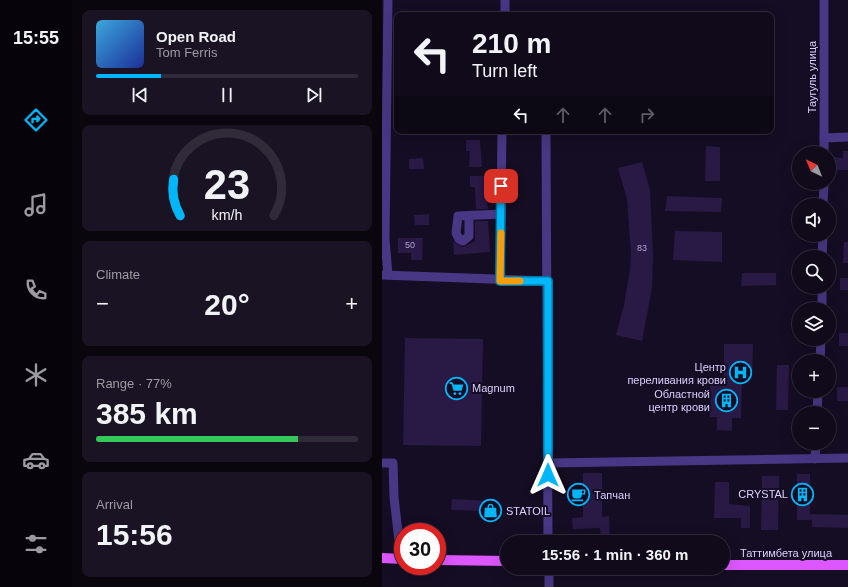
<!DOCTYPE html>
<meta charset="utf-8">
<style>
body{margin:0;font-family:Arial,sans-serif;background:#191323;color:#f1f3f6;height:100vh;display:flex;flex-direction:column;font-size:15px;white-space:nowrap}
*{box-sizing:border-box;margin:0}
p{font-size:13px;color:#9c9aa2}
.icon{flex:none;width:22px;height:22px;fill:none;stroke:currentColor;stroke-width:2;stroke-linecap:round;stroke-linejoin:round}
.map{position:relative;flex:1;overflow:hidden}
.side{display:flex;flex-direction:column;gap:10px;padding:10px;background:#09060e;width:310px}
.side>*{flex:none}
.hud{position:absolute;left:12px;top:12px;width:380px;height:122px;border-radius:8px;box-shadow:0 4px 16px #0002,0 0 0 1px #302b39;background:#100a1a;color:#f1f3f6;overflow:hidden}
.needle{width:26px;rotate:317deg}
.tools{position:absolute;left:410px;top:146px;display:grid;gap:8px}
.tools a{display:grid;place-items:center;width:44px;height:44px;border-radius:50%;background:#100a1a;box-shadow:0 4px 16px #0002,0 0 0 1px #302b39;font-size:20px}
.speed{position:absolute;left:12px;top:523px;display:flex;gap:8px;font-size:20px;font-weight:700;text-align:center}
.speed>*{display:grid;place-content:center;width:52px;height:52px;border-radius:50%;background:#100a1a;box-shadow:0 4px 16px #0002,0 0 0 1px #302b39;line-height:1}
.speed .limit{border:6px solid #d22;background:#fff;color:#111}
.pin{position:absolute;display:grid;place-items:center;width:34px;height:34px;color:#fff;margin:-17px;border-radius:8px;box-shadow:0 2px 6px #0006}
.me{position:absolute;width:44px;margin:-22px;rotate:0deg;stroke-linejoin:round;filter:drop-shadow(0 0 3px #0008)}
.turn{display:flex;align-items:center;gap:14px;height:84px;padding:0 12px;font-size:18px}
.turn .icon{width:52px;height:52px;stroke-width:2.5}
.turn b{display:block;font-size:28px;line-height:34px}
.lanes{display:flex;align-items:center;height:38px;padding:0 12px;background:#0003;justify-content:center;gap:20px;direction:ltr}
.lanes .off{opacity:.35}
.big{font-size:30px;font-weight:700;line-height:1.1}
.side .widget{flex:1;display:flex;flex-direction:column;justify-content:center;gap:6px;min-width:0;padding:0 14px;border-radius:8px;background:#191323}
.side .dial{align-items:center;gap:0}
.dial svg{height:104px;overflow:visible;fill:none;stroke:#302b39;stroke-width:7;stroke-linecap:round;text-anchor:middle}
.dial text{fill:#f1f3f6;stroke:none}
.song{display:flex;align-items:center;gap:12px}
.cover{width:48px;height:48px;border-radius:6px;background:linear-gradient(135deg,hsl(200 70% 55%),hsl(230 70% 35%))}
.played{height:4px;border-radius:2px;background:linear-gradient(90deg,#00b6fb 25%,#302b39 25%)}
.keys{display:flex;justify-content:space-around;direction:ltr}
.heat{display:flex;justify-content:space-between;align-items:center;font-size:22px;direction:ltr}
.charge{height:6px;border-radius:3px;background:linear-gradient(90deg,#34c759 77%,#302b39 0)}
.trip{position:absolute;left:118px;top:535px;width:230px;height:40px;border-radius:20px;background:#100a1a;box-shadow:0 4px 16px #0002,0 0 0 1px #302b39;font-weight:700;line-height:40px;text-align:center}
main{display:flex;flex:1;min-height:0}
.tabs{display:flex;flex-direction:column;width:72px;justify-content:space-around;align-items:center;background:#06040a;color:#9c9aa2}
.tabs .icon{width:28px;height:28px}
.tabs .selected{color:#00b6fb}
.tabs b{font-size:18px;color:#f1f3f6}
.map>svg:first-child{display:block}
.building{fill:#291945}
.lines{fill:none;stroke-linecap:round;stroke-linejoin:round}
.minor{stroke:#473784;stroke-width:9}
.major{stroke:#dd57ff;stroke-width:10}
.route-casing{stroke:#0076a3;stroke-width:10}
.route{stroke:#00b6fb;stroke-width:7}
.slow{stroke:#f59e0b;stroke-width:7}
.labels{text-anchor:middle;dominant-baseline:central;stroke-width:4;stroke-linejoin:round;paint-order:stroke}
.number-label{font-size:9px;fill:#b0a2d0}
.street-label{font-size:11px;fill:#ddd0ff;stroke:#150d23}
.poi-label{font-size:11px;fill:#ddd0ff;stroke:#150d23;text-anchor:end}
</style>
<main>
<nav class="tabs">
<b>15:55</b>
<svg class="icon selected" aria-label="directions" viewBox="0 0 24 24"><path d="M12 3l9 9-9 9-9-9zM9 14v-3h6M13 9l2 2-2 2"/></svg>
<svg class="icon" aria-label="music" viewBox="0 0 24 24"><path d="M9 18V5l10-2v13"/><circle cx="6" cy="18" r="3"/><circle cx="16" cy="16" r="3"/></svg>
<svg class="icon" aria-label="phone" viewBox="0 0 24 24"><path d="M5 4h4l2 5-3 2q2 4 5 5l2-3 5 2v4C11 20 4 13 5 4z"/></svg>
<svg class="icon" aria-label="climate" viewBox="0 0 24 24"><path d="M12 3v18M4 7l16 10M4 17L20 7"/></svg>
<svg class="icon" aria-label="car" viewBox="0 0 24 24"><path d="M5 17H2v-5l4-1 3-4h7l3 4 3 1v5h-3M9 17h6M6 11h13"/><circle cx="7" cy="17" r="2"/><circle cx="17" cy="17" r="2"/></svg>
<svg class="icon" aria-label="filters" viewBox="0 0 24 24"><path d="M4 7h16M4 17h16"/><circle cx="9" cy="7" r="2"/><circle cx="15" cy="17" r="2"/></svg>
</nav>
<section class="side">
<div class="widget">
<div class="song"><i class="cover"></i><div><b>Open Road</b><p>Tom Ferris</p></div></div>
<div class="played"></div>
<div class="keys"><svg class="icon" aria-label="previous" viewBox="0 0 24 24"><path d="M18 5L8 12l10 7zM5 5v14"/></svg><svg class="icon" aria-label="pause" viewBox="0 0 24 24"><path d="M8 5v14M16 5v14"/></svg><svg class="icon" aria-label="next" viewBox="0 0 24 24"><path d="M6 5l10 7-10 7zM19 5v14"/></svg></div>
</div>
<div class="widget dial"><svg viewBox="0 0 100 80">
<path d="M14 69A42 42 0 1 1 86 69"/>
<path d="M14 69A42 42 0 0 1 9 41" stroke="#00b6fb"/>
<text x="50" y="56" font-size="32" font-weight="700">23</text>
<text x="50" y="72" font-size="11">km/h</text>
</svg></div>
<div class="widget"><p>Climate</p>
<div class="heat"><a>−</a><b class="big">20°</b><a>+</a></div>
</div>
<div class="widget"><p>Range · 77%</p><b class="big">385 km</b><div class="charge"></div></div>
<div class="widget"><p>Arrival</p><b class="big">15:56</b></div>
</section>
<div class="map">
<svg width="466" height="587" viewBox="0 0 466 587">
<rect width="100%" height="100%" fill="#150d23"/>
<g class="building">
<path d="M84,140H98L100,167H87L88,151H84Z"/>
<path d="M324,146L338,147V181H323Z"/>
<path d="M461,151H466V170H451L452,157L461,158Z"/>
<path d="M41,158L42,169H27V159Z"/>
<path d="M260,162L268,190L271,256L270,288L260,341L234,335L242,305L248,269L249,253L245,199L236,168Z"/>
<path d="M88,176H102L103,193H107L108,203H105L106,209H94L93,187H88Z"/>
<path d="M285,196L340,198L339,212L283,211Z"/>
<path d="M47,214V225H33L32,215Z"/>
<path d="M93,221H106L108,252L72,255L71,241L81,247L93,241Z"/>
<path d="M293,231L340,232V262L291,260Z"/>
<path d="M16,238H41L40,260H29V253H16Z"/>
<path d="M462,242H466V263H461Z"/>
<path d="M360,273H394V285L359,286Z"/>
<rect x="458" y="278" width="8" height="12"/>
<rect x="457" y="333" width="9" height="13"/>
<path d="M23,338L101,339L99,446L21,445Z"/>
<path d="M342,344H371L370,379H360L359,418H350V431L335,430V417H328V383H342Z"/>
<path d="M395,365H407L406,410H394Z"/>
<rect x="455" y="387" width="11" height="14"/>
<path d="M201,473H220V517L227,516L228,541H219L218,528L191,529L190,518L201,517Z"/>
<path d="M415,474H428V514L466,515V528L430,527V520H415Z"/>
<path d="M380,476H397L396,530H379Z"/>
<path d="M333,482H347V504L368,506V528H359V518H332Z"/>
<path d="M70,499L110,501L109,511L69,510Z"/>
</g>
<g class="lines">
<g class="minor">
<path d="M442,0V153"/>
<path d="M123,15V0"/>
<path d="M164,134L166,542"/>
<path d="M442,138L466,137"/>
<path d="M441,205L442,183"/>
<path d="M87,216V236L81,241L77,239L74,233L76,216L119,214"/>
<path d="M440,257L441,235"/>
<path d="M0,275L166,281"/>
<path d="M6,275L3,239L6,0"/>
<path d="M118,281L120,131"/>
<path d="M440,309V287"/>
<path d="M438,361L439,339"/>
<path d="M435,413L436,391"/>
<path d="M433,459L434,443"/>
<path d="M0,463H11L12,497L19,559"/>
<path d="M166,463L466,458"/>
<path d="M167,587V568"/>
</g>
<g class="major">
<path d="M0,558L21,559"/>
<path d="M55,560L125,561"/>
<path d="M341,565H466"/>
</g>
</g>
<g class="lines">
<defs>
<path id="route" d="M119,186L118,281H166V475"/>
</defs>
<use href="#route" class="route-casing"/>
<use href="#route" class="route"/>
<path class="slow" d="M119,233L118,281H138"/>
</g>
<defs>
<symbol id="hospital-ring" viewBox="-11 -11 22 22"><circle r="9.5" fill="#150d23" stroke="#00b6fb" stroke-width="1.5"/><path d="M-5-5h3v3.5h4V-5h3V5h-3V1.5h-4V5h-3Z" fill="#00b6fb"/></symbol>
<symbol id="supermarket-ring" viewBox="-11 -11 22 22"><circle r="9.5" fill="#150d23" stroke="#00b6fb" stroke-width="1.5"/><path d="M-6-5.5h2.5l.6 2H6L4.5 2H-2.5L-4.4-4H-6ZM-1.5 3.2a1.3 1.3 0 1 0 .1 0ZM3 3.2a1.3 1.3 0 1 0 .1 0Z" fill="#00b6fb"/></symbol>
<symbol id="building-ring" viewBox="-11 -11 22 22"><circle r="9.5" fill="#150d23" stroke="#00b6fb" stroke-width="1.5"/><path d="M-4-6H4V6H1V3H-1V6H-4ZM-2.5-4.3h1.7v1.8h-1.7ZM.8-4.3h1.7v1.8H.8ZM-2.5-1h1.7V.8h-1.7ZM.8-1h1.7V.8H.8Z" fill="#00b6fb"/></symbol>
<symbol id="cafe-ring" viewBox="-11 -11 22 22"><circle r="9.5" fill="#150d23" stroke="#00b6fb" stroke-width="1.5"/><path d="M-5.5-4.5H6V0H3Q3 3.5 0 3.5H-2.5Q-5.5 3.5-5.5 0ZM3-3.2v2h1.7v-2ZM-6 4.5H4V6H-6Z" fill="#00b6fb"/></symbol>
<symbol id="shop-ring" viewBox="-11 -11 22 22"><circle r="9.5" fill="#150d23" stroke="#00b6fb" stroke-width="1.5"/><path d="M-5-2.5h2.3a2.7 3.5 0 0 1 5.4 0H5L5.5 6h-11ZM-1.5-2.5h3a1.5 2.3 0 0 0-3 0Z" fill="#00b6fb"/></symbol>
</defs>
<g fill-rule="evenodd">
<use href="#hospital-ring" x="346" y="360" width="25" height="25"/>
<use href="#supermarket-ring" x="62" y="376" width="25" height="25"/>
<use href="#building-ring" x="332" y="388" width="25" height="25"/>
<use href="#building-ring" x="408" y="482" width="25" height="25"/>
<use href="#cafe-ring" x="184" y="482" width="25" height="25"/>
<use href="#shop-ring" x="96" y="498" width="25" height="25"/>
</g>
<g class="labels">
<g class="number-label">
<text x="28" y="245">50</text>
<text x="260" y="248">83</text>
</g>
<g class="street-label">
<text transform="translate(430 77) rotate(-90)">Таугуль улица</text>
<text x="404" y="553">Таттимбета улица</text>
</g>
<g class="poi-label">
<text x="344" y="367">Центр<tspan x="344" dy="13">переливания крови</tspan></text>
<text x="90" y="388" text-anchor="start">Magnum</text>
<text x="328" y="394">Областной<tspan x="328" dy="13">центр крови</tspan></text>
<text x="406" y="494">CRYSTAL</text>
<text x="212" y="495" text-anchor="start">Тапчан</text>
<text x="124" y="511" text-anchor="start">STATOIL</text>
</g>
</g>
</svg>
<div class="tools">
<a><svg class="needle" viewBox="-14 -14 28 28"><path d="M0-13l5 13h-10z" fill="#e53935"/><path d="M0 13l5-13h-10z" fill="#9c9aa2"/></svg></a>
<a><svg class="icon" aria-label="sound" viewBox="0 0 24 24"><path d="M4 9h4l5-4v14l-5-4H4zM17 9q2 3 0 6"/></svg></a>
<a><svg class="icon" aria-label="search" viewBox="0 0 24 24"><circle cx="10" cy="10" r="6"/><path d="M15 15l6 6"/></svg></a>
<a><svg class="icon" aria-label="layers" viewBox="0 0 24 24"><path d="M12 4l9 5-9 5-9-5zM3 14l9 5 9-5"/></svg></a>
<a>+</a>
<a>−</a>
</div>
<div class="speed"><div class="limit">30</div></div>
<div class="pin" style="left:119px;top:186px;background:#d93025"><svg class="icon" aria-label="arrive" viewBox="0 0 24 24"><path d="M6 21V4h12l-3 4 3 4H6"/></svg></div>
<svg class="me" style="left:166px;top:475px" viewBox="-20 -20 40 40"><path d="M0-17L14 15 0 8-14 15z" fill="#00b6fb" stroke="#fff" stroke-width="4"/></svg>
<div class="trip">15:56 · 1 min · 360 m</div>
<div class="hud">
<div class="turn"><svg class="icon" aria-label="left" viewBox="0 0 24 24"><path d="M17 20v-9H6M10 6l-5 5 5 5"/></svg><div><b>210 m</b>Turn left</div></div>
<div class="lanes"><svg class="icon" aria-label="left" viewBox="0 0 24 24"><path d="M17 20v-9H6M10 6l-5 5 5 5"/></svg><svg class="icon off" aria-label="ahead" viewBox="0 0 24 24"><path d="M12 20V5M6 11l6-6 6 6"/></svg><svg class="icon off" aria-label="ahead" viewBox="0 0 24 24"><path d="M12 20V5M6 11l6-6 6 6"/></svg><svg class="icon off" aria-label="right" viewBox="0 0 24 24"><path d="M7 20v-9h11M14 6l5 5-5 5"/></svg></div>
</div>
</div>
</main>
